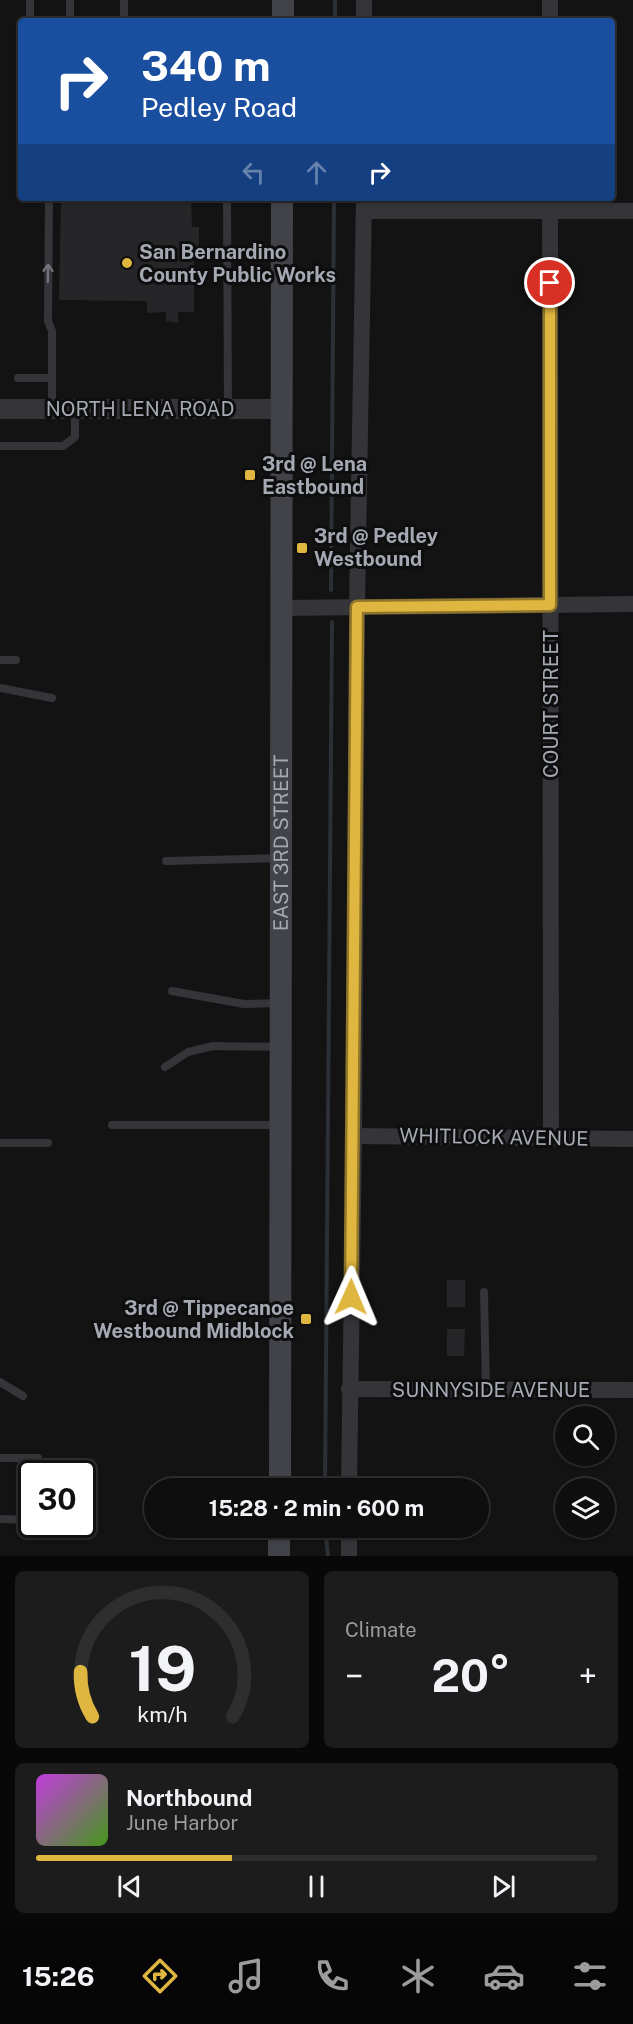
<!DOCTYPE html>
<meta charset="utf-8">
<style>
body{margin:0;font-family:"Public Sans",sans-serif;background:#1c1c1d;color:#f1f3f6;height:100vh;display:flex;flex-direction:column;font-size:22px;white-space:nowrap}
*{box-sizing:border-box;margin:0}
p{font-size:20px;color:#9b9c9e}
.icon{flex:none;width:33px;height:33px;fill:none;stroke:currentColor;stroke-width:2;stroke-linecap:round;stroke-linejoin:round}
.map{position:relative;height:1556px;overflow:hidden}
.details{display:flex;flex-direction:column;gap:15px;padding:15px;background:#080808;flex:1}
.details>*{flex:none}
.banner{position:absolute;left:18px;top:18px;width:597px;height:183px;border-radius:6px;box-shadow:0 2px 4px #0004,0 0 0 2px #2e2e2f;background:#1a4fa0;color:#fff;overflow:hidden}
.buttons{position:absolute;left:555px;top:1406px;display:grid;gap:12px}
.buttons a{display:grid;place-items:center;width:60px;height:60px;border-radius:50%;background:#0e0e0f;box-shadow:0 2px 4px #0004,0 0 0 2px #2e2e2f;font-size:30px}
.speed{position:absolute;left:18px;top:1460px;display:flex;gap:12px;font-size:30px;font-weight:700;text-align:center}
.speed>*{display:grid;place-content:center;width:78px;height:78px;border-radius:50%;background:#0e0e0f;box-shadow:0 2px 4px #0004,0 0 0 2px #2e2e2f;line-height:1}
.speed .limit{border:3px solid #111;border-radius:9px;background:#fff;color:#111}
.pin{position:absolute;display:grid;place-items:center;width:51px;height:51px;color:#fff;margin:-26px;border:3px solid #fff;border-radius:50%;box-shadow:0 2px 6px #0007}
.me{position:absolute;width:66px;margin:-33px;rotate:1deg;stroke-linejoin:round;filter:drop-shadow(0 0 4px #0008)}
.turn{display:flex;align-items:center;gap:21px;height:126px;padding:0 24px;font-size:27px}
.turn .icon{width:78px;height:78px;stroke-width:2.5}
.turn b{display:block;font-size:42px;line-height:51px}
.lanes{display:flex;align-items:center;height:57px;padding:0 24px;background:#0003;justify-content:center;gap:30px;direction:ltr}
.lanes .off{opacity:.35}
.big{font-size:45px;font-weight:700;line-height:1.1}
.details .tile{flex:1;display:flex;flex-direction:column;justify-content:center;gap:9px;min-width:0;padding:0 21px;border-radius:9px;background:#1c1c1d}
.details .dial{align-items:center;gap:0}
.dial svg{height:156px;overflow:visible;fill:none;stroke:#2e2e2f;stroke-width:7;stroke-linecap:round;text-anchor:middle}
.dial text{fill:#f1f3f6;stroke:none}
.song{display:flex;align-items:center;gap:18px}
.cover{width:72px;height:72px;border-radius:9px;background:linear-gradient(135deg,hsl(290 70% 55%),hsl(100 70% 35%))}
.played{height:6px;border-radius:3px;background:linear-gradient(90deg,#dfb63f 35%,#2e2e2f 35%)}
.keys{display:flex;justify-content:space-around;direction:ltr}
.heat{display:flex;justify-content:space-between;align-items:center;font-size:33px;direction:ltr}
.details .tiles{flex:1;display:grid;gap:15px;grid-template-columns:1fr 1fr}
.tile:last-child{grid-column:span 2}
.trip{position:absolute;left:144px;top:1478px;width:345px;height:60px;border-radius:30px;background:#0e0e0f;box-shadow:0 2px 4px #0004,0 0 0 2px #2e2e2f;font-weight:700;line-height:60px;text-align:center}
.tab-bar{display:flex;height:96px;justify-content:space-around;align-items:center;background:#060606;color:#9b9c9e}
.tab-bar .icon{width:42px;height:42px}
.tab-bar .on{color:#dfb63f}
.tab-bar b{font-size:27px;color:#f1f3f6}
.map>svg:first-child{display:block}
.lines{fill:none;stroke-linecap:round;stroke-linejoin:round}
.stream{stroke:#2a3036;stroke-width:4}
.building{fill:#262628}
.service{stroke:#343439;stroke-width:8}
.minor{stroke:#343439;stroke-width:16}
.tertiary{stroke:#343439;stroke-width:20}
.secondary{stroke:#424348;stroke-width:22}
.oneway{stroke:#72747c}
.route-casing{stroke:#917629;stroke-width:15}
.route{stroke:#dfb63f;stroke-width:10}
.poi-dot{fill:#dfb63f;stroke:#0e0e0f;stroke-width:2}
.labels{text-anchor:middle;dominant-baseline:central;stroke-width:6;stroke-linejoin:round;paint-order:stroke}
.poi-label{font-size:20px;font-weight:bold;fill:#a5a9b3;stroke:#0e0e0f;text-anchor:start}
.street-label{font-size:20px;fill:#a5a9b3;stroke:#0e0e0f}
</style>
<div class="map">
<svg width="633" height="1556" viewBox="0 0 633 1556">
<rect width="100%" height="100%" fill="#131314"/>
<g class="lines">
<g class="stream">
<path d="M335,21V0"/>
<path d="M331,590L334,198"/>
<path d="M325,1488L332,622"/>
<path d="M325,1527L328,1556"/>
</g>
</g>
<g class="building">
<path d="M61,198H191L192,227H199V249L194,250V312H178V323L166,321V312L147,313V301L59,300Z"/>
<rect x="447" y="1280" width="18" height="27"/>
<path d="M447,1329H465L464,1356H447Z"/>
</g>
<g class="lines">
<g class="service">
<path d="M124,0V21"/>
<path d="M30,21V0"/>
<path d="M70,21V0"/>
<path d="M20,90H21"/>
<path d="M49,198L48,321L52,331V409"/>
<path d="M227,198L228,409"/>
<path d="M18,378H52"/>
<path d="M0,446H63L75,437V410"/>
<path d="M0,660H16"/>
<path d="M0,688L52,698"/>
<path d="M166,861L280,858"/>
<path d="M172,991L244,1004L280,1003"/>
<path d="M165,1067L188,1052L213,1046L279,1047"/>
<path d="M112,1125H280"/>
<path d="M0,1143H48"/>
<path d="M484,1292L486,1390"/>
<path d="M0,1382L23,1396"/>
<path d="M0,1458H38"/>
<path d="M0,1519L32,1520"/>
<path d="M53,1524L67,1528"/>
</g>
<g class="minor">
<path d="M550,0V21"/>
<path d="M364,21V0"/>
<path d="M550,198L551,1138"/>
<path d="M364,211H633"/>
<path d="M280,608L633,604"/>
<path d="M354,1136L633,1139"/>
<path d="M349,1389L633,1390"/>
<path d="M349,1488L354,1136L357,607L364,198"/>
<path d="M349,1556V1527"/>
</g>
<path class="tertiary" d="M0,409H280"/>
<g class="secondary">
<path d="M283,21V0"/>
<path id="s1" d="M280,1488L282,198"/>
<path d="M279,1556V1527"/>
</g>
</g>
<defs><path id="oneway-shaft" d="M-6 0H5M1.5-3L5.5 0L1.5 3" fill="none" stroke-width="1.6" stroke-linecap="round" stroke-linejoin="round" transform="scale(1.5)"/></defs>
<use class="oneway" href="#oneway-shaft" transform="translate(48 273) rotate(-89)"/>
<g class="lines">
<defs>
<path id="route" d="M351,1297L357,607L550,605V283"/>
</defs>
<use href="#route" class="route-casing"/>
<use href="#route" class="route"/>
</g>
<g class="poi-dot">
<circle cx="127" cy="263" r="6"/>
<rect x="244" y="469" width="12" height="12" rx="3"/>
<rect x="296" y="542" width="12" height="12" rx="3"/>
<rect x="300" y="1313" width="12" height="12" rx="3"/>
</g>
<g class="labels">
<g class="poi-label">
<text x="139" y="252">San Bernardino<tspan x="139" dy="23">County Public Works</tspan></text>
<text x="262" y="464">3rd @ Lena<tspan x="262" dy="23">Eastbound</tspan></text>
<text x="314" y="536">3rd @ Pedley<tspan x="314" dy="23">Westbound</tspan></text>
<text x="294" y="1308" text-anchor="end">3rd @ Tippecanoe<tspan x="294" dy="23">Westbound Midblock</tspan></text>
</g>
<g class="street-label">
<text x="140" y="409">NORTH LENA ROAD</text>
<text transform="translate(551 704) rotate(-90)">COURT STREET</text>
<text stroke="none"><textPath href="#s1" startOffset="645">EAST 3RD STREET</textPath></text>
<text transform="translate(494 1137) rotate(1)">WHITLOCK AVENUE</text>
<text x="491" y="1390">SUNNYSIDE AVENUE</text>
</g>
</g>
</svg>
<div class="buttons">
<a><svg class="icon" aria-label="search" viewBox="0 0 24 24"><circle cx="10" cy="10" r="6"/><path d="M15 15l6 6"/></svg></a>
<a><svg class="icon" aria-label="layers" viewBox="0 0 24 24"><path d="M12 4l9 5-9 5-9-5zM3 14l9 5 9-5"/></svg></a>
</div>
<div class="speed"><div class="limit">30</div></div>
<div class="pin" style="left:550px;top:283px;background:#d93025"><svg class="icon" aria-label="arrive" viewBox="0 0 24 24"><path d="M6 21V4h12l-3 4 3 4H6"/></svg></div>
<svg class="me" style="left:351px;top:1297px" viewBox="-20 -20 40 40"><path d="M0-17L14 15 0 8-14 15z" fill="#dfb63f" stroke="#fff" stroke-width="4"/></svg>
<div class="trip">15:28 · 2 min · 600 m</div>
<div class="banner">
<div class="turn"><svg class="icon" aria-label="right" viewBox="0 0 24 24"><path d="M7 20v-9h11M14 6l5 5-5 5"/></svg><div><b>340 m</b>Pedley Road</div></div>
<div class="lanes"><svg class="icon off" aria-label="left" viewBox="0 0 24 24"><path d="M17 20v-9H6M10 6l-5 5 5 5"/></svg><svg class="icon off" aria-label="ahead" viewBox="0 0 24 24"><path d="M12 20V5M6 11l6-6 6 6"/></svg><svg class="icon" aria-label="right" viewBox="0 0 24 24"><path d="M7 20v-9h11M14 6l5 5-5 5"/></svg></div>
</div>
</div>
<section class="details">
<div class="tiles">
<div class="tile dial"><svg viewBox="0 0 100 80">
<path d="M14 69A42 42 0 1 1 86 69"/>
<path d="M14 69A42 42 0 0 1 8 46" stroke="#dfb63f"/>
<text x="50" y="56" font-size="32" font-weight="700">19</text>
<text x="50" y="72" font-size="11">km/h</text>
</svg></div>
<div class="tile"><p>Climate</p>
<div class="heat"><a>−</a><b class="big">20°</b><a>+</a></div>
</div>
<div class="tile">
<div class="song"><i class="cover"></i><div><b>Northbound</b><p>June Harbor</p></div></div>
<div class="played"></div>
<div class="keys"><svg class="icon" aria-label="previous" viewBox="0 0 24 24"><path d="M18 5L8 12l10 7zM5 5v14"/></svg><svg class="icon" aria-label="pause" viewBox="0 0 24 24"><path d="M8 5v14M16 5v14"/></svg><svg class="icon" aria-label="next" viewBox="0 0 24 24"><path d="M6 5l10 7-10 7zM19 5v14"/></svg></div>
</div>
</div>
</section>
<nav class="tab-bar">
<b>15:26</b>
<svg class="icon on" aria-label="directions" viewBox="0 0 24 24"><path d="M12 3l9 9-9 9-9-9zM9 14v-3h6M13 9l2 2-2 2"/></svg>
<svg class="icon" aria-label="music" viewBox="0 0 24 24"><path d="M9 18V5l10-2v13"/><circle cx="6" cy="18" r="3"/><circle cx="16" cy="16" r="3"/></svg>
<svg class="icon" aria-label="phone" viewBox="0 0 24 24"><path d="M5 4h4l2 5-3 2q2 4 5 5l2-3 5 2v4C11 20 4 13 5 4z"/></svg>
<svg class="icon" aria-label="climate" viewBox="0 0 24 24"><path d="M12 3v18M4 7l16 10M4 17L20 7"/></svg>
<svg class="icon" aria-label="car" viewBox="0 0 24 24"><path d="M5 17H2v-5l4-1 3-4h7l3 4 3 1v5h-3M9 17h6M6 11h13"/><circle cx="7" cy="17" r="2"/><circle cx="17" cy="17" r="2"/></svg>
<svg class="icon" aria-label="filters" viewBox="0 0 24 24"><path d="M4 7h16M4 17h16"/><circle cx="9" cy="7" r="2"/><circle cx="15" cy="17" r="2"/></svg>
</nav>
